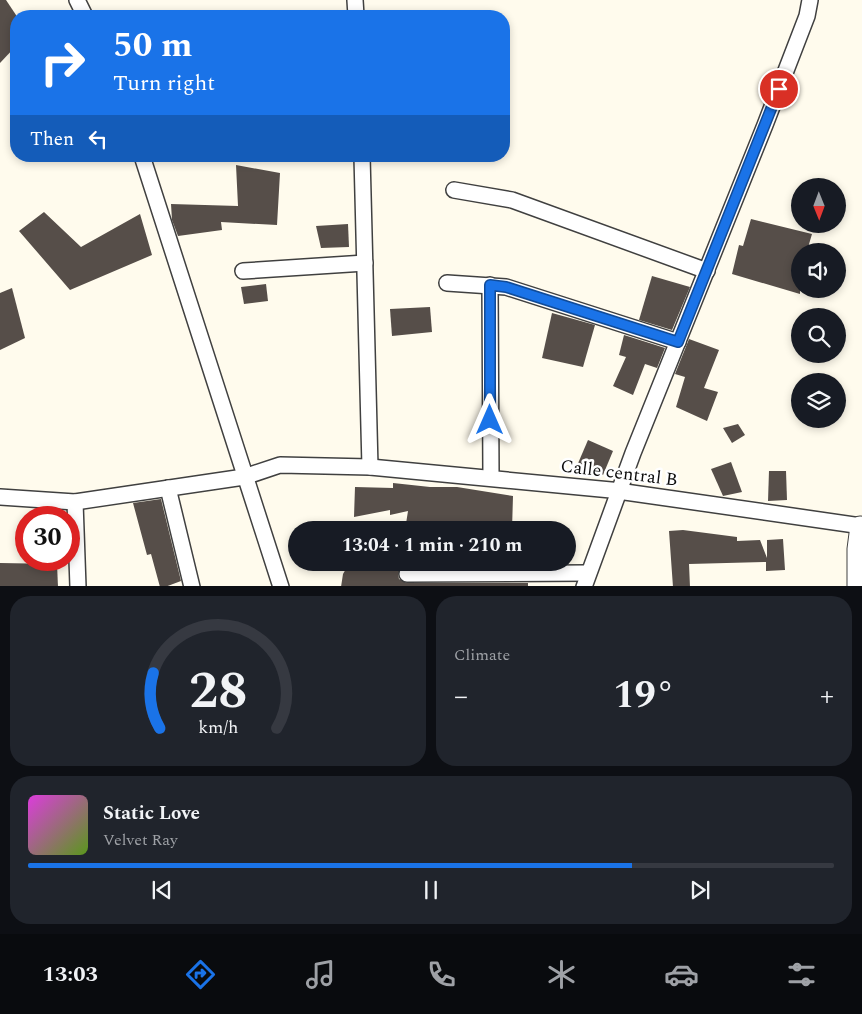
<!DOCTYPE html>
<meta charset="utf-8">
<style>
body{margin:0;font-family:Spectral,serif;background:#20242c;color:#f1f3f6;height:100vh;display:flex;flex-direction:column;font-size:19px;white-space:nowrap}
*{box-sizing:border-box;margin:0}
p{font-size:16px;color:#9ea1a6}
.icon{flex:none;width:28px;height:28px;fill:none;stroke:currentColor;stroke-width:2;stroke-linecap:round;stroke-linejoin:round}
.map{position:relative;height:586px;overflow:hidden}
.sheet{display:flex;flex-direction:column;gap:10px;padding:10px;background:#0d0f14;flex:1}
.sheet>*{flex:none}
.banner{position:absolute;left:10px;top:10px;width:500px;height:152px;border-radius:20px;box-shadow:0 2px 8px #0003;background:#1a73e8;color:#fff;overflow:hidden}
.needle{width:32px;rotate:179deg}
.controls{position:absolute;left:791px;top:178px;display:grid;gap:10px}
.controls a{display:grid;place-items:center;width:55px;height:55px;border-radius:50%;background:#171b24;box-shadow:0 2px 8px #0003;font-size:25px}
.speed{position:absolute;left:15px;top:506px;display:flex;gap:10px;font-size:25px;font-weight:700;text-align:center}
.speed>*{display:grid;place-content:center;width:65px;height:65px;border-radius:50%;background:#171b24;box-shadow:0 2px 8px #0003;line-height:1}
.speed .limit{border:8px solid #d22;background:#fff;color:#111}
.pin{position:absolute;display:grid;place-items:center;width:42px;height:42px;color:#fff;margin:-21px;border:2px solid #fff;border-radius:50%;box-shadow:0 1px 5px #0007}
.me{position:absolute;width:55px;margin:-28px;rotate:0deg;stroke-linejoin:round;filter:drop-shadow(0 0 4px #0008)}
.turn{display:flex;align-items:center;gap:18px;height:105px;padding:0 20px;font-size:22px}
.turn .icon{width:65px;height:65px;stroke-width:2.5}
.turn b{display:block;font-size:35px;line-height:42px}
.then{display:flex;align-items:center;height:48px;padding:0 20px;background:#0003;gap:10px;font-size:19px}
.big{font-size:38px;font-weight:700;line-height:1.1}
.sheet .card{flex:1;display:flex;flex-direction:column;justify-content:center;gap:8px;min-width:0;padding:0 18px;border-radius:20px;background:#20242c}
.sheet .dial{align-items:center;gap:0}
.dial svg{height:130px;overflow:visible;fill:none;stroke:#363941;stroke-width:7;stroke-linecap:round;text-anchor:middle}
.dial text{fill:#f1f3f6;stroke:none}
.song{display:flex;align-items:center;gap:15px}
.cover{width:60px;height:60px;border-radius:8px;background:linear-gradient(135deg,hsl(300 70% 55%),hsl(90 70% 35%))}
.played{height:5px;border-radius:2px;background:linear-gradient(90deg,#1a73e8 75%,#363941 75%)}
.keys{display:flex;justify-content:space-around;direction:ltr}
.heat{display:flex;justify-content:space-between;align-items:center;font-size:28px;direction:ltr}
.sheet .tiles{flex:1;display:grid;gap:10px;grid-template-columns:1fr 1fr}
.card:last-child{grid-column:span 2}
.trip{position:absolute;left:288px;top:521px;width:288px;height:50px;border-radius:25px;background:#171b24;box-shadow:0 2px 8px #0003;font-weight:700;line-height:50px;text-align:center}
.tab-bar{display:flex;height:80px;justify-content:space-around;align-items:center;background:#090b0e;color:#9ea1a6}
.tab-bar .icon{width:35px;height:35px}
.tab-bar .selected{color:#1a73e8}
.tab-bar b{font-size:22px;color:#f1f3f6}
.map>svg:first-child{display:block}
.building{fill:#564e49}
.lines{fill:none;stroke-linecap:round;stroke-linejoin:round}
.minor-casing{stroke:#404040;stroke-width:18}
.tertiary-casing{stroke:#404040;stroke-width:21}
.minor{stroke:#fff;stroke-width:15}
.tertiary{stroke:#fff;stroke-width:19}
.route-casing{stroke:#114b97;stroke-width:12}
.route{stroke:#1a73e8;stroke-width:9}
.labels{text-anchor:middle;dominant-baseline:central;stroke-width:5;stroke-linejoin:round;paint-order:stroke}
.street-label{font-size:18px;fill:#0d0d0d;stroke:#fff}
</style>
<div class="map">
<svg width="862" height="587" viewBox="0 0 862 587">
<rect width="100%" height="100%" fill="#fffbed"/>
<g class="building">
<path d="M0,0H6L16,15V46L0,63Z"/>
<path d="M236,165L280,173L277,225L221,222L222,230L178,236L172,220L171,204L238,206Z"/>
<path d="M44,212L81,247L140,214L152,255L70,290L19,231Z"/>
<path d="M751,219L812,234L807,251H800V294L732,274L739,245L743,246Z"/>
<path d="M348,224L349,247L321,248L316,226Z"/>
<path d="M652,276L690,287L672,330L639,320Z"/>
<path d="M266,284L268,301L244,304L241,287Z"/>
<path d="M12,288L25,338L0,350V293Z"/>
<path d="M430,307L432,332L392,336L390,309Z"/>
<path d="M552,313L595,325L583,367L542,358Z"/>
<path d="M624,335L665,348L657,368L645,364L633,395L613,386L626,357L619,355Z"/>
<path d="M689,339L719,350L704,388L718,392L707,421L676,407L685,377L675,374Z"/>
<path d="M738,424L745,435L732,443L723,428Z"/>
<path d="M588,440L613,451L603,475L576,468Z"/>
<path d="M731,462L742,492L723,496L711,469Z"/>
<path d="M769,471H786L787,500L768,501Z"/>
<path d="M393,483L430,487H457L513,496L512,530H405L408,511L390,515V510L354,517L355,487L393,488Z"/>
<path d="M161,499L181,581L165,587H160L151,554L147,555L133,503Z"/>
<path d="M683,530L737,537V541L760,540L767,558V540L783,539L785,570L766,571V562L689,564L690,587H673L669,531Z"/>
<path d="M350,562H528V564L407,565L402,566L398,574L399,579L407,583H528V587H341L343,574Z"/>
<path d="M0,563L57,564L58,587H0Z"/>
</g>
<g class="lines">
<defs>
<g id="minor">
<path d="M77,0L85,16"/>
<path d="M355,0L356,16"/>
<path d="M142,156L281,587"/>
<path d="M362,156L370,467"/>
<path d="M454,190L512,200L707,271"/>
<path d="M243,271L365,263"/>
<path d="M447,283L506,287L678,342"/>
<path d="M490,285L491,478"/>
<path d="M168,488L192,587"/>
<path d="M0,497L75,502L244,477L280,465L370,467L611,490L862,526"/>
<path d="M75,502L78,587"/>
<path d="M407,574L588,573"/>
<path d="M584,587L633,453L765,125L807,16L810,0"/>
</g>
<path id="tertiary" d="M857,587V549L860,526"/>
</defs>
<use href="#minor" class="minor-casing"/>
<use href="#tertiary" class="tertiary-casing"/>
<use href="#minor" class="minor"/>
<use href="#tertiary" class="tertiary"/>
</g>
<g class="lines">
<defs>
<path id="route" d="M490,420V285L506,287L678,342L779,89"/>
</defs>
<use href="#route" class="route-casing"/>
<use href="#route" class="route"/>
</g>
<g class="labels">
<g class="street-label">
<text transform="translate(619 473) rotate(7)">Calle central B</text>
</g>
</g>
</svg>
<div class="controls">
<a><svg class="needle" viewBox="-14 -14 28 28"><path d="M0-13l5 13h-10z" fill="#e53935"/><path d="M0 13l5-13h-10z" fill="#9ea1a6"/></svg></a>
<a><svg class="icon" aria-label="sound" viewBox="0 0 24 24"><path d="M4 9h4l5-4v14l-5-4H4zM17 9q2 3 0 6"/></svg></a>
<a><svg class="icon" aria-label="search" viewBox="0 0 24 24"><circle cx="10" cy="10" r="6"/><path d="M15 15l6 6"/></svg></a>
<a><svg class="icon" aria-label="layers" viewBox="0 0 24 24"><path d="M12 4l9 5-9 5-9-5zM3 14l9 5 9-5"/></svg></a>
</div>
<div class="speed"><div class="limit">30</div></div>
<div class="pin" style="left:779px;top:89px;background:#d93025"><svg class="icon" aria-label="arrive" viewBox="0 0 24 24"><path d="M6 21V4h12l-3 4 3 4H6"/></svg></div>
<svg class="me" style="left:490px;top:420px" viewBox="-20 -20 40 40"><path d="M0-17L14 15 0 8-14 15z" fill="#1a73e8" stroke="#fff" stroke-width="4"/></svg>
<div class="trip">13:04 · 1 min · 210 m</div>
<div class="banner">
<div class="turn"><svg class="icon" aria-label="right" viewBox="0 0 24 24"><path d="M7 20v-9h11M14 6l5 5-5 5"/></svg><div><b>50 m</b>Turn right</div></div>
<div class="then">Then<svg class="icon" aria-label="left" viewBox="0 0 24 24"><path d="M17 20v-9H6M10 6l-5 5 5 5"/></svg></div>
</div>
</div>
<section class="sheet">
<div class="tiles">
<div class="card dial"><svg viewBox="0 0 100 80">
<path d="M14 69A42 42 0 1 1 86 69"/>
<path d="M14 69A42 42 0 0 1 10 35" stroke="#1a73e8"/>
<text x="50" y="56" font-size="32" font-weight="700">28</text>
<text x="50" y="72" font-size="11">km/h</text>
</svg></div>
<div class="card"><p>Climate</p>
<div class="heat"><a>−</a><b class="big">19°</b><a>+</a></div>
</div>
<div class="card">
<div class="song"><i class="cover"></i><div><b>Static Love</b><p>Velvet Ray</p></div></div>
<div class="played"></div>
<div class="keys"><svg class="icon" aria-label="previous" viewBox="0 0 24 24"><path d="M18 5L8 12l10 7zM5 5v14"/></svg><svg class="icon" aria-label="pause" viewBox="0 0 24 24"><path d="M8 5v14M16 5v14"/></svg><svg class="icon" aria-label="next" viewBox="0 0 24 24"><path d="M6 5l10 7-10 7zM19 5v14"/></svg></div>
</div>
</div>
</section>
<nav class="tab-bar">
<b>13:03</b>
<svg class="icon selected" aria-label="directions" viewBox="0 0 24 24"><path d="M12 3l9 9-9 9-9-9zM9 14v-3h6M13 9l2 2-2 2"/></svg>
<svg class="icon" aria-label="music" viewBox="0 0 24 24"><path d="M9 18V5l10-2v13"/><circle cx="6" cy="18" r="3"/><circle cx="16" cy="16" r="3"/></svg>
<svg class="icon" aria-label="phone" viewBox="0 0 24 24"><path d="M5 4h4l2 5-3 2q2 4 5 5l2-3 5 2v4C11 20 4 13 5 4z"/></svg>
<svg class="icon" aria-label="climate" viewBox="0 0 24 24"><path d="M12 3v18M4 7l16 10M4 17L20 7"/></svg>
<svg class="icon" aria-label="car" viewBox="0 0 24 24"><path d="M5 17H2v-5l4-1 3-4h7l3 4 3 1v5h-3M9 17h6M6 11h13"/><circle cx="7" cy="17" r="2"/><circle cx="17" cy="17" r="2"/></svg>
<svg class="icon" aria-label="filters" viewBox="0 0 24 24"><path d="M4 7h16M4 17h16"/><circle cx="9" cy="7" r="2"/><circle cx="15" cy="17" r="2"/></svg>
</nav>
